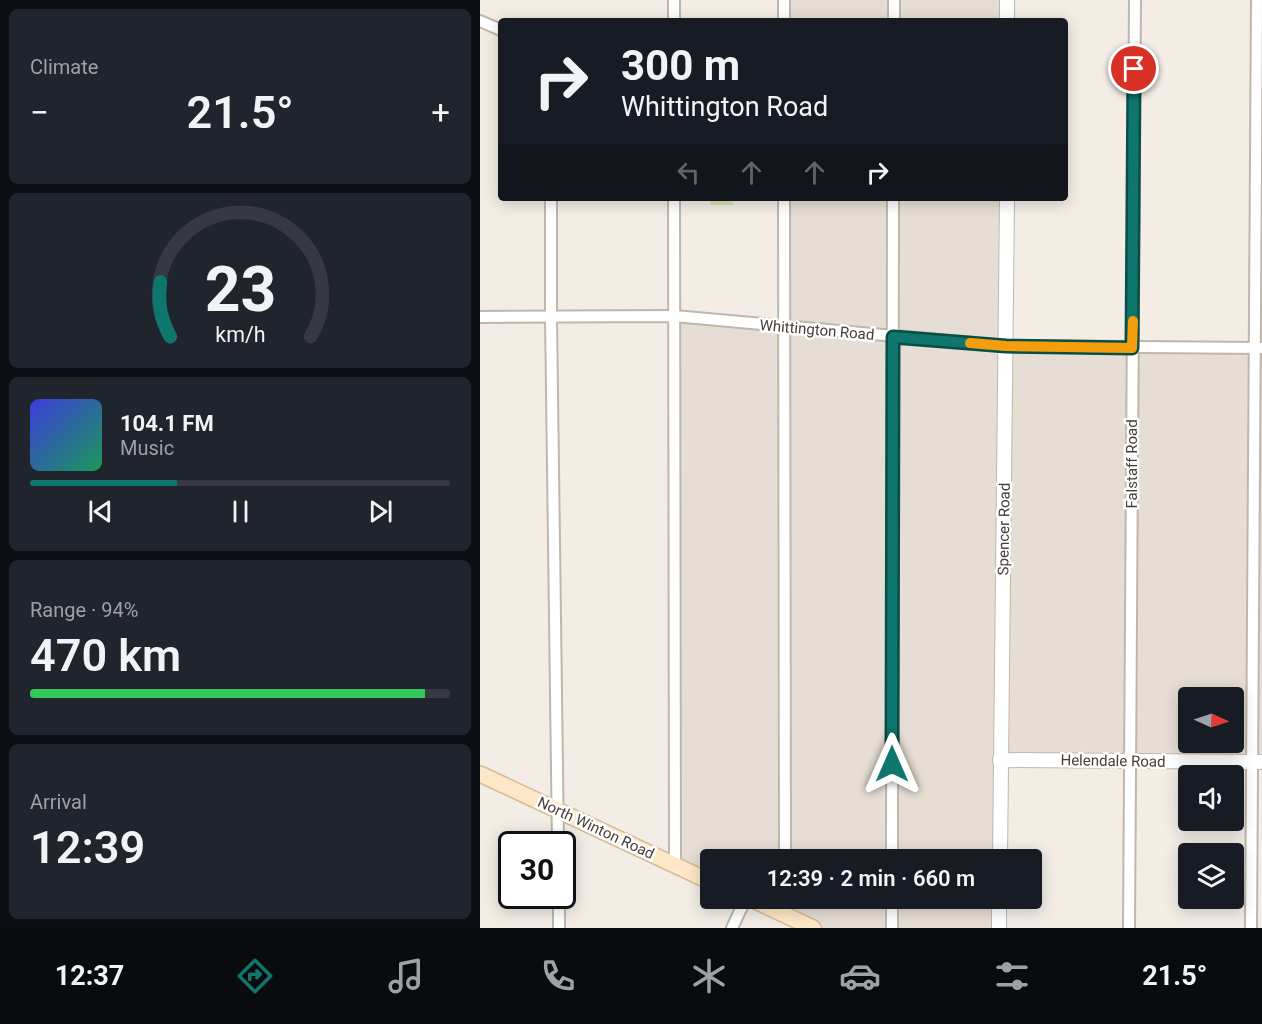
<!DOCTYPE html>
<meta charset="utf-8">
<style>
body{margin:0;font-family:Roboto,sans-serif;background:#20242c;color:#f1f3f6;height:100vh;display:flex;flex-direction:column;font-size:22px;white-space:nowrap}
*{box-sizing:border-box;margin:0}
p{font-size:20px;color:#9ea1a6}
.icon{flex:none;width:33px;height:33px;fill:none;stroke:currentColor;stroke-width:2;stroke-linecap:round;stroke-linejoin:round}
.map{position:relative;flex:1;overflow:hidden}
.sheet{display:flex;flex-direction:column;gap:9px;padding:9px;background:#0d0f14;width:480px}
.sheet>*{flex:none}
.hud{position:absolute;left:18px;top:18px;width:570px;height:183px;border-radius:6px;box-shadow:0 3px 15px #0003;background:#171b24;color:#f1f3f6;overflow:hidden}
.needle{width:39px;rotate:93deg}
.buttons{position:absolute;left:698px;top:687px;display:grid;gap:12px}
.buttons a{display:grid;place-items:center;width:66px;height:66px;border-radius:6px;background:#171b24;box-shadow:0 3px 15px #0003;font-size:30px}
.speed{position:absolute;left:18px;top:831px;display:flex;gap:12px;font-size:30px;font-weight:700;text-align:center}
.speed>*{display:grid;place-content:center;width:78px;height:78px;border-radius:50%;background:#171b24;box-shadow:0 3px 15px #0003;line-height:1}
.speed .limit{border:3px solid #111;border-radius:9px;background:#fff;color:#111}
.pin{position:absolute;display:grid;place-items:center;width:51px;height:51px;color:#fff;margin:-26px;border:3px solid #fff;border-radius:50%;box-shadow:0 2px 6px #0007}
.me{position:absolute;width:66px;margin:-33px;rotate:0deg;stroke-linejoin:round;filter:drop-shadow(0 0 4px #0008)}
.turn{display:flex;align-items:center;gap:21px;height:126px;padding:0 24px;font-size:27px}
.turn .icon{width:78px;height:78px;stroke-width:2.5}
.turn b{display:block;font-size:42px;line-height:51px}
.lanes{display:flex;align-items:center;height:57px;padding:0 24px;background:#0003;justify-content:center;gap:30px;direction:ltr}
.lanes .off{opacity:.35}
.big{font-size:45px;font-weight:600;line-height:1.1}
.sheet .card{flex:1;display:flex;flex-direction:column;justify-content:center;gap:9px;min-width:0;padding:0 21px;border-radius:9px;background:#20242c}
.sheet .dial{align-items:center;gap:0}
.dial svg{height:156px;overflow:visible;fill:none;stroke:#363941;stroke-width:7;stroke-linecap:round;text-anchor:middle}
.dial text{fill:#f1f3f6;stroke:none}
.song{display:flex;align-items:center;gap:18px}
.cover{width:72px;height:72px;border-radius:9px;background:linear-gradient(135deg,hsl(240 70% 55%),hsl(150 70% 35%))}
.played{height:6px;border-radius:3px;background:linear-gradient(90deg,#0f766e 35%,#363941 35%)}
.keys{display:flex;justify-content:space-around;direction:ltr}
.heat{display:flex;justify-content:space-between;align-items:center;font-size:33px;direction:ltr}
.charge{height:9px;border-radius:4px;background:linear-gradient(90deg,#34c759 94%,#363941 0)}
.trip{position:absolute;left:220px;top:849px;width:342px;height:60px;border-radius:6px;background:#171b24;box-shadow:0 3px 15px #0003;font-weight:600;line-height:60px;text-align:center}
.tab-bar{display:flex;height:96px;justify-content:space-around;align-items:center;background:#090b0e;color:#9ea1a6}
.tab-bar .icon{width:42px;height:42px}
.tab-bar .current{color:#0f766e}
.tab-bar b{font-size:27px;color:#f1f3f6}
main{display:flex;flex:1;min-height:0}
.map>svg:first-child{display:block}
.residential{fill:#e6ded4;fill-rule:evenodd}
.green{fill:#d6e6b0}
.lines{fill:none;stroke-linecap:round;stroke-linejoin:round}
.minor-casing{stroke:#c1b6ac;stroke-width:14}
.tertiary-casing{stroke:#c1b6ac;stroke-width:16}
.secondary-casing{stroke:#d4bb9a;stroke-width:18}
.minor{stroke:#fff;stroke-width:10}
.tertiary{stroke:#fff;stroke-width:14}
.secondary{stroke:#fde7c6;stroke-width:15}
.route-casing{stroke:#0a4d48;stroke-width:15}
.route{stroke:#0f766e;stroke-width:10}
.slow{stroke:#f59e0b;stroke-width:10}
.labels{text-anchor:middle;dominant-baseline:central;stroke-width:5;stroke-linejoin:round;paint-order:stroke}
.street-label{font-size:15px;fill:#453d36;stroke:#fff}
</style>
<main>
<section class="sheet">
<div class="card"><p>Climate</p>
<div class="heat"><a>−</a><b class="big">21.5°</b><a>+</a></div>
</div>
<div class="card dial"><svg viewBox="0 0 100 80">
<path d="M14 69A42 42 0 1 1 86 69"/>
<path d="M14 69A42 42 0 0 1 9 41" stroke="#0f766e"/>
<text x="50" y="56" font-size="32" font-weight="700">23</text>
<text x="50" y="72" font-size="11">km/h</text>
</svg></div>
<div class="card">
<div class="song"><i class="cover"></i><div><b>104.1 FM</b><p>Music</p></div></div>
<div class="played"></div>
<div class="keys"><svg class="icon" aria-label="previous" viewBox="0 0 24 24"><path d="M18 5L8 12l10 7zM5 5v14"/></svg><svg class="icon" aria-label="pause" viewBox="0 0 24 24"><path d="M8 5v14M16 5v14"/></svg><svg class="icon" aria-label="next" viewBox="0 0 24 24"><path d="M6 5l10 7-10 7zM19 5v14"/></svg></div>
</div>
<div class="card"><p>Range · 94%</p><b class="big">470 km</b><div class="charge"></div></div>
<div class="card"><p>Arrival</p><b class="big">12:39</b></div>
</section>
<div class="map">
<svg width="782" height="928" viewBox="0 0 782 928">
<rect width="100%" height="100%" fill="#f3ede6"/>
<g class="residential">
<rect x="304" y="0" width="222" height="21"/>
<path d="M304,198H525L526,346L782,347V761L521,760L520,859L231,860V882L195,865L194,316L303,326ZM708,698H753V742H708Z"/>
<path d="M267,899H520V928H332Z"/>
</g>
<rect class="green" x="230" y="198" width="23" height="7"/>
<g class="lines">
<defs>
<g id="minor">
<path d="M0,21L21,30"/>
<path d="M194,21V0"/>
<path d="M304,21V0"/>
<path d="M414,21V0"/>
<path d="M71,198V317L78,844"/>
<path d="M194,198L195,865"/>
<path d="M304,198L305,860"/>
<path d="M0,317L194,316L526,346L782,348"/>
<path d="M412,860L413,198"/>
<path d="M79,896V928"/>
<path d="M305,898V915"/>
<path d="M252,928L266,898"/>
<path d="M412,928V898"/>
<path d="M649,928L655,0"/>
<path d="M771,928L777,0"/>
</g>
<g id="tertiary">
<path d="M527,21V0"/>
<path d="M520,760L782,762"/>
<path d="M520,860L527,198"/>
<path d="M519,928V898"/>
</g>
<g id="secondary">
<path d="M0,774L231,882"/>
<path d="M269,898L333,928"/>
</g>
</defs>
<use href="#minor" class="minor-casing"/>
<use href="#tertiary" class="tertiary-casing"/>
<use href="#secondary" class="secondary-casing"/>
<use href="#minor" class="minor"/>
<use href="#tertiary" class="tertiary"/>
<use href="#secondary" class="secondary"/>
</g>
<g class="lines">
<defs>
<path id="route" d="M412,764L413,337L526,346L652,348L654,69"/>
</defs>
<use href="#route" class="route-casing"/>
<use href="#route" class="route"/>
<path class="slow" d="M490,343L526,346L652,348L653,321"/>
</g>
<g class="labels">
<g class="street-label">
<text transform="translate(337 330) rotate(5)">Whittington Road</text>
<text transform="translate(652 464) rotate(-90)">Falstaff Road</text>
<text transform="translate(524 529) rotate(-89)">Spencer Road</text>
<text transform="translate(633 761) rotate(1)">Helendale Road</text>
<text transform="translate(116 828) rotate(25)">North Winton Road</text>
</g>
</g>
</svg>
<div class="buttons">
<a><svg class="needle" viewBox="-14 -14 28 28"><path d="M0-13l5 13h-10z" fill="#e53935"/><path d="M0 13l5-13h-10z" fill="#9ea1a6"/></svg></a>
<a><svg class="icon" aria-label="sound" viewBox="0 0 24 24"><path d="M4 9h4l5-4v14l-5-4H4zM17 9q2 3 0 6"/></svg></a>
<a><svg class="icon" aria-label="layers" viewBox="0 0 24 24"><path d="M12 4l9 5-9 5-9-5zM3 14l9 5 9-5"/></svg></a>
</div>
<div class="speed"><div class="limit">30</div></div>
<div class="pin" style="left:654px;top:69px;background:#d93025"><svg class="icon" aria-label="arrive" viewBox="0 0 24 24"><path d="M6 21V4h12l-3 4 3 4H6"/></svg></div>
<svg class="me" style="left:412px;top:764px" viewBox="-20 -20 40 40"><path d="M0-17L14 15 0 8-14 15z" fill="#0f766e" stroke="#fff" stroke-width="4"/></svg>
<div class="trip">12:39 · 2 min · 660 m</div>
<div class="hud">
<div class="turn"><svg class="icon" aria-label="right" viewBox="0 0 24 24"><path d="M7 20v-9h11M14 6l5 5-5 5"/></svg><div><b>300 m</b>Whittington Road</div></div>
<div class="lanes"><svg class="icon off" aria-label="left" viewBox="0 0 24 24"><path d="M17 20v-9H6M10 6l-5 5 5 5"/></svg><svg class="icon off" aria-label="ahead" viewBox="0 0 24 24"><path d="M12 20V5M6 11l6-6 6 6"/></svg><svg class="icon off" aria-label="ahead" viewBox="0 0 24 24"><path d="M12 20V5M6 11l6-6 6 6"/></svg><svg class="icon" aria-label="right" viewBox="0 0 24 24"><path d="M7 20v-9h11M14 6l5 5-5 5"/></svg></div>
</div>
</div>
</main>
<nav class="tab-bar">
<b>12:37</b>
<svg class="icon current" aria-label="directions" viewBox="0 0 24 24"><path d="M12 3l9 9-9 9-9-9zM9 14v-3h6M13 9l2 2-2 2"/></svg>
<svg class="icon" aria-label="music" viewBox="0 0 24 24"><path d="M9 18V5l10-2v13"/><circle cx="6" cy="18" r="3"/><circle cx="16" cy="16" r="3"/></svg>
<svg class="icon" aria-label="phone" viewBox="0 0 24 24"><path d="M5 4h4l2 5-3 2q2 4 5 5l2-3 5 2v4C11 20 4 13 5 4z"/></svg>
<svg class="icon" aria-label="climate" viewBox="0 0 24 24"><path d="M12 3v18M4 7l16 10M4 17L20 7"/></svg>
<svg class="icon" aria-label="car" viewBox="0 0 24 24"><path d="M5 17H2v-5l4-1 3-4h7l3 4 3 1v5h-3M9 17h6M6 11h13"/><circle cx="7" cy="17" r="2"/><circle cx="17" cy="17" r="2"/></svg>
<svg class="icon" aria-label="filters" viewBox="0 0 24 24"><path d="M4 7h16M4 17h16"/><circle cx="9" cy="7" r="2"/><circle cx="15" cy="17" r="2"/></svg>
<b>21.5°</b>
</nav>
